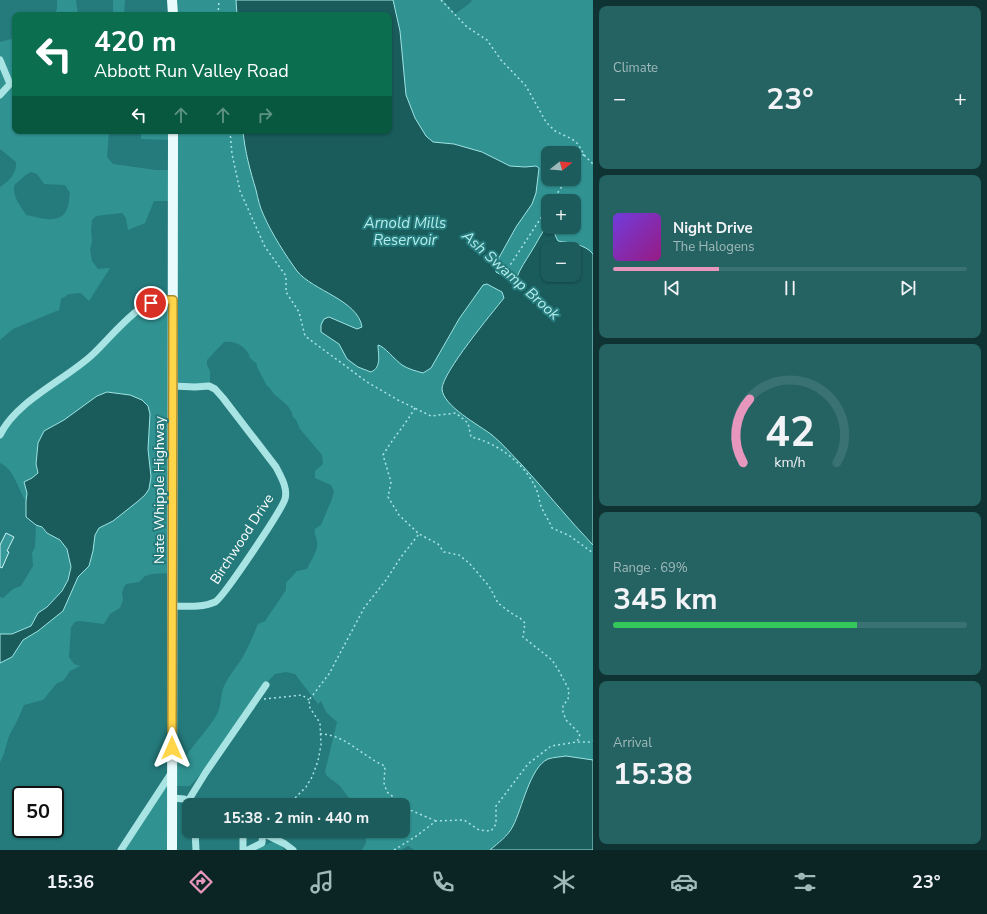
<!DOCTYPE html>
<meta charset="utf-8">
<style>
body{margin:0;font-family:"Nunito Sans",sans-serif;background:#256262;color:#f1f3f6;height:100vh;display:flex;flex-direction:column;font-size:15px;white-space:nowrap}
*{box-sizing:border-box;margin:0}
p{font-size:13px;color:#a0babb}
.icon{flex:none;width:22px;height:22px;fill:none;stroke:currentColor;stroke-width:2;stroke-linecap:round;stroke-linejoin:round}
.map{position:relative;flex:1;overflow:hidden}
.details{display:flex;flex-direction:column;gap:6px;padding:6px;background:#0f3333;width:394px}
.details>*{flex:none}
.hud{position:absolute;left:12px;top:12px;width:380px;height:122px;border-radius:8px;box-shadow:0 1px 3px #0004;background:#0b6e4f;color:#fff;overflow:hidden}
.needle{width:26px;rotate:73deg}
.buttons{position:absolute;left:541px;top:146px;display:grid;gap:8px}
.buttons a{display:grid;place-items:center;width:40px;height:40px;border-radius:8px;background:#1c5c5c;box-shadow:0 1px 3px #0004;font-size:20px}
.speed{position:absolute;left:12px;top:786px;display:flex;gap:8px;font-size:20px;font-weight:700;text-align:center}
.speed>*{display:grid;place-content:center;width:52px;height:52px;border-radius:50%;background:#1c5c5c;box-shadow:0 1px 3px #0004;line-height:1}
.speed .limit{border:2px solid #111;border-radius:6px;background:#fff;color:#111}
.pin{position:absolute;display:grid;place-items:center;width:34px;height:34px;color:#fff;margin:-17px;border:2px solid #fff;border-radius:50%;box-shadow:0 1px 4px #0007}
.me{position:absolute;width:44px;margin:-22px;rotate:0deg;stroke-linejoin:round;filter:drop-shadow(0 0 3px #0008)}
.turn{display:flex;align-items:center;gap:14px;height:84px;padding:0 16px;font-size:18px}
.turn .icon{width:52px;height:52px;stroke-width:2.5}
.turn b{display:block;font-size:28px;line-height:34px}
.lanes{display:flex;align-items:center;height:38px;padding:0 16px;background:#0003;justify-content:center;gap:20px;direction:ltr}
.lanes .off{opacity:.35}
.big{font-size:30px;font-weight:700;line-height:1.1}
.details .card{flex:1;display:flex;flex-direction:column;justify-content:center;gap:6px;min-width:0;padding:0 14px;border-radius:8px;background:#256262}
.details .dial{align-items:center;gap:0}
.dial svg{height:104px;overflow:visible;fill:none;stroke:#3a7172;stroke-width:7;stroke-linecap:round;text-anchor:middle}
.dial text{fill:#f1f3f6;stroke:none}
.song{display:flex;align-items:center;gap:12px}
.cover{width:48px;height:48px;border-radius:6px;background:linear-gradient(135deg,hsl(260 70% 55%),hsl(310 70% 35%))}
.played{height:4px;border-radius:2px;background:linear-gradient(90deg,#e797bd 30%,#3a7172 30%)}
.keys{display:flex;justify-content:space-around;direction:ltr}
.heat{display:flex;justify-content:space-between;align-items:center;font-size:22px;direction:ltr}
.charge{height:6px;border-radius:3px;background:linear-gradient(90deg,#34c759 69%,#3a7172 0)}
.trip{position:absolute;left:182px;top:798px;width:228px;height:40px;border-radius:8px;background:#1c5c5c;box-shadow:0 1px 3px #0004;font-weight:700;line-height:40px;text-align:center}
.tab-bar{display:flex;height:64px;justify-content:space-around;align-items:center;background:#0b2525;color:#a0babb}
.tab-bar .icon{width:28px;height:28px}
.tab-bar .active{color:#e797bd}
.tab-bar b{font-size:18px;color:#f1f3f6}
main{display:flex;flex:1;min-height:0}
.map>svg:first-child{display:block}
.green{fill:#309392;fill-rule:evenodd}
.water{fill:#1a5b5c;stroke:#9ee5e4;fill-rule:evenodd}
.building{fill:#369898;stroke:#ccf4f3}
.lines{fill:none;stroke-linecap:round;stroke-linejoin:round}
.path{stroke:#a9e4e4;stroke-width:1.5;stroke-dasharray:2 3;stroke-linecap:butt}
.minor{stroke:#a9e4e4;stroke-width:7}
.major{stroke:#e9fbfc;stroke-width:10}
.route-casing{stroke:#a68a30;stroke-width:10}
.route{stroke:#ffd54a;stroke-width:7}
.labels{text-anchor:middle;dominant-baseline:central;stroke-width:4;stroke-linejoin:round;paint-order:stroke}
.street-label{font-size:14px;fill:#fff;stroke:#257a7b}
.water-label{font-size:15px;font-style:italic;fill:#b4ecec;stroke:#257a7b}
</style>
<main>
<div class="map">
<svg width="593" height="850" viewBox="0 0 593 850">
<rect width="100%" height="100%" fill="#257a7b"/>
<g class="green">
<path d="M57,0H76L78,15H55L57,8Z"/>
<path d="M113,0H125L124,15H113Z"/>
<path d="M171,0H236L237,15H172Z"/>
<path d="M393,0H443L455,14L470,3L472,0H593V254C585,244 570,243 558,241L555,235L558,227H574V201H548V225C541,233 537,243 531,252C525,261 521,267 517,277L509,279L496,272V263L516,227L532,204L536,166L525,167L510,166L482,152L454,144L433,142L426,136L415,118L406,95L400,31ZM548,153H574V179H548Z"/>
<path d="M15,38V131H109L107,157L113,164L156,170H170L172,140L141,139V131H243C245,152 250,170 256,190C258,199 260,208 264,217C272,234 286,256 297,271C314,292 357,299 362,327L357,329L329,317L321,332L340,344L347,359L379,364L377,345L382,346L391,356L431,368L459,319L483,284H487L502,292L504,298C492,313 442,373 442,389C443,406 479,425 492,435C503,444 512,455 522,465C546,491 568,519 593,545V760L548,759L537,770L527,790L513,827L506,835L490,850H414L408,846L401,850H362L366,843L365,831H403V805H354L340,786L327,776L325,772L337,722L326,712L321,701L318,704L295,674L286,672L275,674L253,697L217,756L190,786H174L171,850H118L142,811L144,810L167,777L172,758H185C194,743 207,731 216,716C222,706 220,696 224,686C228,677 235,669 241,660C248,649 253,636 258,624L265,621L286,590V583L297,571L307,569C310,562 319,550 317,541C316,536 314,535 315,529L321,525L332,499L334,491L331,485L315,478V471L323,464L322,455L300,429L296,420L293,417C292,407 282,401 275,395C272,392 271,388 267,386L257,367V364L250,358C248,347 235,340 224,342L207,360V365L210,371V385L171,390L170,573L152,574L145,576L139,582L126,584L124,587L122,593L123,600L120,608L110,614L104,624L80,621L75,622L71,627L69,657L74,664L80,666L70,671L63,681L57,683L43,700L24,705L18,719L9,736L3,756L0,762V663L12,657L23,640L38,631L63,611L78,577L89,566L93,551L95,535L99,528L113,521L151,477L148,449L141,401L130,395L64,420L44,431L36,464L38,473L32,478L24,482L27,493L26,501C17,488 15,470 0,463V435L8,420L66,376L141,307L170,301L171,202L168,201H154L145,223L128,230L126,218L122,213L96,216L92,220L91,229L92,242L90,249L92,261L98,269L110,268L89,301L81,293L69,294L61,299L59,310L13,329L0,340V187C9,181 17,174 16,162L0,149V42ZM31,172L37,174L44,184L65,185L70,193C69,198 69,205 67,209C60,226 38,217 26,215C20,205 11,195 15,184C21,180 24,175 31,172Z"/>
<path d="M36,525C42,527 44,530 48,534C53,536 58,538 61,542C66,547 68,552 69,558C74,582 57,598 40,612C36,615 35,621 32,625C25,633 10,634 0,634V597L3,598L13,589L21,586L33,566L32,553L35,547Z"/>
<path d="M278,839L284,850H255Z"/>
</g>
<g class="water">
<path d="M236,0H393L400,31L406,95L415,118L426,136L433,142L454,144L482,152L510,166L525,167L536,166L539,168L536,193L532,204L516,227L496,263V272L509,279L517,277C521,267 525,262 531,252C537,243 541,233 548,225V227H558L555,235L558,241C570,243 585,244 593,254V545C568,519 546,491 522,465C512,455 503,444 492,435C479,425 443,406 442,389C442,373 492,313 504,298L502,292L487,284L483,285L459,319L431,368L423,373C416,371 408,369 402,365C395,360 384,346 378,345C378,355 382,367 371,372L358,367L347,359L339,344L321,332V325L324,319L329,317L357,329L362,327C358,300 313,291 297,271C286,256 272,234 264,216C260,208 258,199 256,190C250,170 245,152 243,131H389V15H237ZM548,249H574V275H548Z"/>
<path d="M107,392L130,395L142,400L148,406L150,414L148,449L151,477L149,489L145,495L137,502L113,521L99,528L95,535L93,551L89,566L78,577L63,611L38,631L23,640L12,657L0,663V634H12L31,626L38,613L47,607L62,591L68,580L71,567L67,549L60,540L47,533L42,527L36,525L26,517V501L27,493L24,482L32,478L38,473L36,464L38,443L44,431L64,420L97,396Z"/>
<path d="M566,756L593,760V850H490C498,843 508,836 513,826C522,809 530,767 548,759C554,757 561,757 566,756Z"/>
</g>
<path class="building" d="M6,533L14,537L7,551L9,552L2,568L0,567V545Z"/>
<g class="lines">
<g class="path">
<path d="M441,0L467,27L487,40L501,60L526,86L546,122L555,131L572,139L578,144L585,156L593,164"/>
<path d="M218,15L219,0"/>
<path d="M230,131L232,154L240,191L265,247L286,276V292L299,312L305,336L367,382L398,400L431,416L456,413L468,423L471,437C498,443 526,464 537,491C539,496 539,501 541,506C544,514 549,520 552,528L570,536L593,553"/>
<path d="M574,168L584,154"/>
<path d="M552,201L567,179"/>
<path d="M505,273L548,207"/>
<path d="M415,408C405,425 393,438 383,455L391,482L388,497L399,515L419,534L438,544L444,552L459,555L469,563L489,586L498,603L511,613L520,618L525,623L523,637L552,660L559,671L569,690L568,699L563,706V712L566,720L580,734L577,742"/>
<path d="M264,699L302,695L309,700"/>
<path d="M320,734C345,734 363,757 385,766L384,783L387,792L410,810L436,821"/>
<path d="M288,805L306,787L312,777L318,761L321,745L320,723L310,708L309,700L329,674L364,608L386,580L401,557L419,534"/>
<path d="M394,850L415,837L436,821L464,820L479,830L491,831L496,824V806L528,764L551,746L577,742H590L593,741"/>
</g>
<g class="minor">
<path d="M0,60L10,84L0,95"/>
<path d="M0,435C16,401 65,380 92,355C108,340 126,317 144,306C153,301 163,300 173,300"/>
<path d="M172,606C185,606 202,608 215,602C223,598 281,511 285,499C288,488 281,477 276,467L223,398L215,389L209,386L195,387L173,386"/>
<path d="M172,798L184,799L194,804L209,805"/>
<path d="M188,801L206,772L266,685"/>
<path d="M195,831L196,850"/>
<path d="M243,831V850"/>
<path d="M263,833L285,844L293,850"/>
<path d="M121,850L172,772"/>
<path d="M248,850L262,843L263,831"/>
</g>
<g class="major">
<path d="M172,0L173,15"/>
<path d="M172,850L173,131"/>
</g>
</g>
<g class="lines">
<defs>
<path id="route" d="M151,303L160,300H173L172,748"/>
</defs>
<use href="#route" class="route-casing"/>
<use href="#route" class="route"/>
</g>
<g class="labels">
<g class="street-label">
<text transform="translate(159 490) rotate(-90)">Nate Whipple Highway</text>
<text transform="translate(242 539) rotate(-57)">Birchwood Drive</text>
</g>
<g class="water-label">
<text x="405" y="223">Arnold Mills<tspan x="405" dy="17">Reservoir</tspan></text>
<text transform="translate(511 275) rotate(42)">Ash Swamp Brook</text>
</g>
</g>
</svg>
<div class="buttons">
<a><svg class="needle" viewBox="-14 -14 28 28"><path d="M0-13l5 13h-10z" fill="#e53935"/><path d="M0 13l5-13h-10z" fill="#a0babb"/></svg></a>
<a>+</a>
<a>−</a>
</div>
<div class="speed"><div class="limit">50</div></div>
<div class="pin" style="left:151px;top:303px;background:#d93025"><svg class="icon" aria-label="arrive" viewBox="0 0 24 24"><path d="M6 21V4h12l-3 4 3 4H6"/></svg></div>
<svg class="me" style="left:172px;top:748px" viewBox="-20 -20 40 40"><path d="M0-17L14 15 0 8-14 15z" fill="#ffd54a" stroke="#fff" stroke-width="4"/></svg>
<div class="trip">15:38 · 2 min · 440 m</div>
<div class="hud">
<div class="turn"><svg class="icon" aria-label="left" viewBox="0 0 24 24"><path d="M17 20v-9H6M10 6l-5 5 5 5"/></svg><div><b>420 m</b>Abbott Run Valley Road</div></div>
<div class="lanes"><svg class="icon" aria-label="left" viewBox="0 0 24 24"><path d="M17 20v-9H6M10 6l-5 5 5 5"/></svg><svg class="icon off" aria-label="ahead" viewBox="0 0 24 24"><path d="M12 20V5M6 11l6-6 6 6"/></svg><svg class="icon off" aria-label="ahead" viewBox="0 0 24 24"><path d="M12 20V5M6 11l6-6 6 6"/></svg><svg class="icon off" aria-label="right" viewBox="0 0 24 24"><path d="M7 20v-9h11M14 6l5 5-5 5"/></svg></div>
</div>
</div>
<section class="details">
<div class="card"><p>Climate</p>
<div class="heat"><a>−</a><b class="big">23°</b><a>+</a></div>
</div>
<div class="card">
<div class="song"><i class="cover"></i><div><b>Night Drive</b><p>The Halogens</p></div></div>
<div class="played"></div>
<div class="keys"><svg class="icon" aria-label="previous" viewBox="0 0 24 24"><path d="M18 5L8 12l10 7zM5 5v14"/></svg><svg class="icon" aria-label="pause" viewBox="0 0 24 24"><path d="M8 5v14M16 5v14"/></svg><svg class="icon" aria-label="next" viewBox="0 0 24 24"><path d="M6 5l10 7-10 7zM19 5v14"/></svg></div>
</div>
<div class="card dial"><svg viewBox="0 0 100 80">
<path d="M14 69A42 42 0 1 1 86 69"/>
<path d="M14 69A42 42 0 0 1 19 20" stroke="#e797bd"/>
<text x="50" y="56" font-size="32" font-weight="700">42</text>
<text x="50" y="72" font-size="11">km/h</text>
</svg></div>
<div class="card"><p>Range · 69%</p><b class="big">345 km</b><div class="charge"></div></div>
<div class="card"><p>Arrival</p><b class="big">15:38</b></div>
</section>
</main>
<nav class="tab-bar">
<b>15:36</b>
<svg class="icon active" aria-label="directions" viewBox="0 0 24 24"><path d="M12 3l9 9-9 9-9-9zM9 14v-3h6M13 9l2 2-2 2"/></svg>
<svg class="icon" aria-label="music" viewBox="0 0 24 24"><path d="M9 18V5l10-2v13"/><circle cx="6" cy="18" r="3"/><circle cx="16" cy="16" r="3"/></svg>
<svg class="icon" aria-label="phone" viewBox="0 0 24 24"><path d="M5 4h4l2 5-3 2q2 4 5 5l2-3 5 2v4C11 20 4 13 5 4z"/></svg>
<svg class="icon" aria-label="climate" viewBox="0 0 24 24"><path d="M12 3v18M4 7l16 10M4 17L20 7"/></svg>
<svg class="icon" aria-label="car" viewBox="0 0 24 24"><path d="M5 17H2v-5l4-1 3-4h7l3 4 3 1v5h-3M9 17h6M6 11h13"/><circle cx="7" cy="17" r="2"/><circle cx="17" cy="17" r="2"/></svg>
<svg class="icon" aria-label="filters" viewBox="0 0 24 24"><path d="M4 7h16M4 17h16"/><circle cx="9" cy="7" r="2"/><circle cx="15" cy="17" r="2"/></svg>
<b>23°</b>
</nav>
